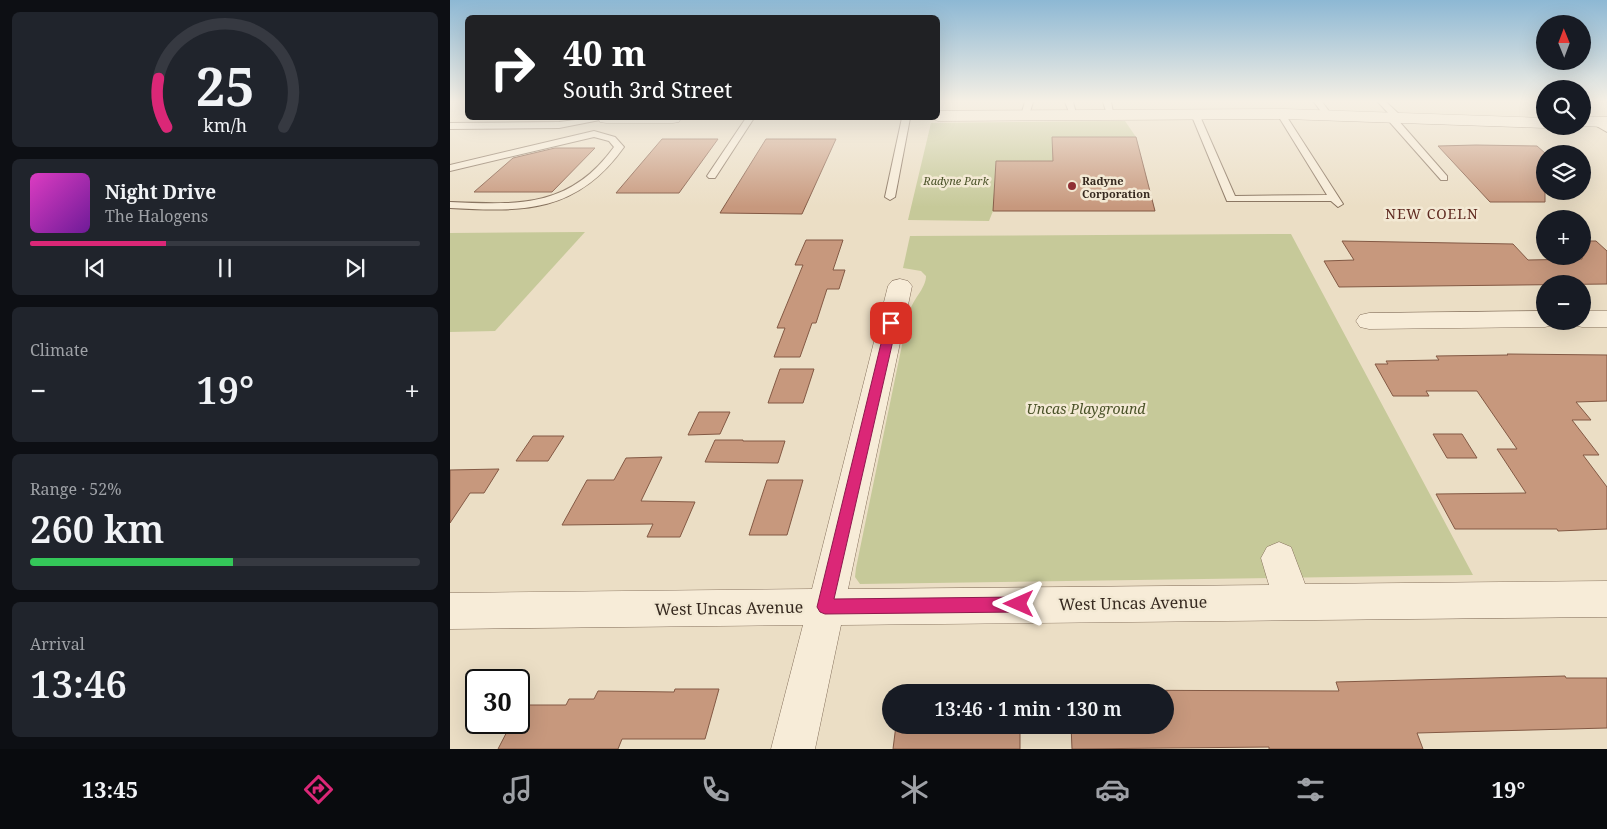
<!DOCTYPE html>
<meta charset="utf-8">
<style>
body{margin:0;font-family:"Noto Serif",serif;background:#20242c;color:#f1f3f6;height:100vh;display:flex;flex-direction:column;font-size:19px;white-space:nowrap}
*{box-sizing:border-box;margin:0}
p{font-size:16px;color:#9ea1a6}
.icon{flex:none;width:28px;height:28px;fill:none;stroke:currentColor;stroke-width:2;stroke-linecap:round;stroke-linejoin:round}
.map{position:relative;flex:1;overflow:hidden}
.details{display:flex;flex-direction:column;gap:12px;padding:12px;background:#0d0f14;width:450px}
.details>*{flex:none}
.hud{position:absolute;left:15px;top:15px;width:475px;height:105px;border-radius:8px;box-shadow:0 5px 20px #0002;background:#202124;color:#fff;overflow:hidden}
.needle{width:32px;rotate:359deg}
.tools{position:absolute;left:1086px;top:15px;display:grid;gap:10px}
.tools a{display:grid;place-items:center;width:55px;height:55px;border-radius:50%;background:#171b24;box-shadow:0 5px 20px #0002;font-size:25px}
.speed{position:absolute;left:15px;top:669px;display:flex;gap:10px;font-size:25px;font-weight:700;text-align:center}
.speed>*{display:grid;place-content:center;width:65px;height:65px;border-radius:50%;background:#171b24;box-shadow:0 5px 20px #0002;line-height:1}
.speed .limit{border:2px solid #111;border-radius:8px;background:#fff;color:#111}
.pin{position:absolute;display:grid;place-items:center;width:42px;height:42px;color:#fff;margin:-21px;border-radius:10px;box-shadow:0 2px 8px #0006}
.me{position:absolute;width:55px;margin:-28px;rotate:270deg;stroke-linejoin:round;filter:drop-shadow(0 0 4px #0008)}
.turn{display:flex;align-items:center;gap:18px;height:105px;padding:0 15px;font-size:22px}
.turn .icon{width:65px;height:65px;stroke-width:2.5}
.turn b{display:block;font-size:35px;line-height:42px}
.big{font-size:38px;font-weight:600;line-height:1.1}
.details .card{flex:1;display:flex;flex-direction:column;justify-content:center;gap:8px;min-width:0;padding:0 18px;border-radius:8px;background:#20242c}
.details .dial{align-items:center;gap:0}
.dial svg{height:130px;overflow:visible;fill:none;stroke:#363941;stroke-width:7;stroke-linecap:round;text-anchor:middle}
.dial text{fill:#f1f3f6;stroke:none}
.song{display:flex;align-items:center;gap:15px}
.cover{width:60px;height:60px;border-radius:8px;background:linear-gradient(135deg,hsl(310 70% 55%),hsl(280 70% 35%))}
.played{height:5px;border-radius:2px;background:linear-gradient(90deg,#db2777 35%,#363941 35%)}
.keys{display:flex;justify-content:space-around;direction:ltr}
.heat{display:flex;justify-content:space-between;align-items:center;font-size:28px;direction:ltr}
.charge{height:8px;border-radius:4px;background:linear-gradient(90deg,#34c759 52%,#363941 0)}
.trip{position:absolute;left:432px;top:684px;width:292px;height:50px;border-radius:25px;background:#171b24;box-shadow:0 5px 20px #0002;font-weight:600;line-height:50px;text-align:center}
.tab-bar{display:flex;height:80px;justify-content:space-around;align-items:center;background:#090b0e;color:#9ea1a6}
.tab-bar .icon{width:35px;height:35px}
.tab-bar .current{color:#db2777}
.tab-bar b{font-size:22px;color:#f1f3f6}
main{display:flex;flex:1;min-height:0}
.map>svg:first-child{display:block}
.green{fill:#c6c999}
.building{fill:#c7987d;stroke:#835944}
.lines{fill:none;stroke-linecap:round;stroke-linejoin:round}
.lane-casing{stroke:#85705c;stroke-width:2}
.street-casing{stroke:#85705c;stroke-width:1}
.lane{fill:#f7ecd8;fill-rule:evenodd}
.street{fill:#f7ecd8;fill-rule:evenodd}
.route{fill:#db2777;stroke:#8e194d}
.poi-dot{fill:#903035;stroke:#f3e9d4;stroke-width:2}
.labels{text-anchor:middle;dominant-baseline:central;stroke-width:5;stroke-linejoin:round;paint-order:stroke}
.far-park-label{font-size:11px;font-style:italic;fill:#495127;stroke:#f3e9d4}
.far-poi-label{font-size:11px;font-weight:bold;fill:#36291f;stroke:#f3e9d4;text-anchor:start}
.far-quarter-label{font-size:14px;letter-spacing:1px;fill:#602b21;stroke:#f3e9d4}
.park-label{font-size:14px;font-style:italic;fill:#495127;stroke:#f3e9d4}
.near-street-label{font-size:16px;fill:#36291f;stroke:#f3e9d4}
</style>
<main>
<section class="details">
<div class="card dial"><svg viewBox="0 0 100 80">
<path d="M14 69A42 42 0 1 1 86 69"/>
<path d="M14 69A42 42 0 0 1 9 39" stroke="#db2777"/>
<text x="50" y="56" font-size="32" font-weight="700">25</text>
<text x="50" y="72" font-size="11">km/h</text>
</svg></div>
<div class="card">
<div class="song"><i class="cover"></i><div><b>Night Drive</b><p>The Halogens</p></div></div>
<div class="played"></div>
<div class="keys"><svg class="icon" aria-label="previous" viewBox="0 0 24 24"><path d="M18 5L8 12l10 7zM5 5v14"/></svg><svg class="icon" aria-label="pause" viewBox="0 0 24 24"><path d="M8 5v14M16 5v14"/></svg><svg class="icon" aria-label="next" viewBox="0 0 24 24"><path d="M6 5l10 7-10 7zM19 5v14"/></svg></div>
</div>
<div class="card"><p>Climate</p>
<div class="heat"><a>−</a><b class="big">19°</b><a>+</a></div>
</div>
<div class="card"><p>Range · 52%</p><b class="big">260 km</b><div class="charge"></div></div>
<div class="card"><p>Arrival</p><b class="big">13:46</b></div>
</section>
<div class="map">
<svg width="1157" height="749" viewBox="0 0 1157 749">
<rect width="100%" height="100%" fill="#ebdec5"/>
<g class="green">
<path d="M675,121L686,137H602L603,161H546L543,211L539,221L458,220L481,123Z"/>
<path d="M135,232L45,331L0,332V233Z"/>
<path d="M841,234L1023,575L410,584L405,577L406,568L458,316C462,299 476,289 476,276L471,271L453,268L460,236Z"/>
</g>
<g class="building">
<path d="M602,137H686L705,211H543L546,161H603Z"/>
<path d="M212,139H268L229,193H166Z"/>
<path d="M316,139H386L352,214L270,213Z"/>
<path d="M1026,145L1087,146L1095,153V202H1040L988,146Z"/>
<path d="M105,148H145L102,192H24L63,158Z"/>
<path d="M356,240H393L383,270H395L389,289H377L366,323H362L350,357H324L335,328H327L353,265H345Z"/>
<path d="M892,241L1063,244L1078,260L1132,259V241H1146L1157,251V284L889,287L874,261L904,260Z"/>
<path d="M1057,354L1157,355V401L1126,402L1141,420H1122L1149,455H1133L1157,487V529L1108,531L1107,529H1005L986,494L1076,493L1047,449H1067L1027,391H976L979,396H943L925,364H938L936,361L989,360L986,356L1058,355Z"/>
<path d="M330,369H364L353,403H318Z"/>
<path d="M249,412H280L270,434L238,435Z"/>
<path d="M983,434H1012L1027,458H997Z"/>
<path d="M83,436H114L98,461H66Z"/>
<path d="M265,440H293V441H335L328,463L255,462Z"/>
<path d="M212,457L191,501L245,502L230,537H197L203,524L112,525L137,480H164L176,458Z"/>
<path d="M49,469L34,493H20L0,523V470Z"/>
<path d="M317,480H353L337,535H299Z"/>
<path d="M1115,676L1116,678H1157V728L967,733L973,749H819V747L622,749L621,725H716V692H619V690L889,691L886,682Z"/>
<path d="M450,686L570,687V692H450Z"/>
<path d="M225,689H269L255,739H172L168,749H48L62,722H69V709L71,705H116L119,699H144L148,691L224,692Z"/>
<path d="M446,725H570V749H443Z"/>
</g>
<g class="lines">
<defs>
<g id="lane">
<path d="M575,102H583L579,115L575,118L571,115Z"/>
<path d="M615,102H623L627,117H621Z"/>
<path d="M653,102H661L664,117H658Z"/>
<path d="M864,102H872L882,115L881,117H875Z"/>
<path d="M928,102H936L950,115V119H947L997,176V180H991L937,119L936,117L940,115Z"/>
<path d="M742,112L749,114L785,196L877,195L827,114L831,112L835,114L893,204L888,207L881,201H777L741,114Z"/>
<path d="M142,118H160L109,128L0,129V123L109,122Z"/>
<path d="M296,118H304L265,178H259L257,176Z"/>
<path d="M452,118H460L445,197L440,200L435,197Z"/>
<path d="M1143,120H1149L1157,125V132L1143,124Z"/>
<path d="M144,131L165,137L174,147C127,213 74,212 0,208V202C69,205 120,208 164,147L159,141L144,137L0,171V165Z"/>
</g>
<g id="street">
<path d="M835,109L1095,118V126H1101L1095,128L835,119L488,121L481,118H488V111Z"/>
<path d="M1132,117H1157V127L1129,126H1132Z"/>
<path d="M148,118H231L229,122L223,123H156L150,122Z"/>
<path d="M450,279L458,281L462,286L398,589L819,585L811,558L817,547L829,542L841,547L855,584L1157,581V617L391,625L365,749H321L353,625L0,629V593L362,589L438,286L442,281Z"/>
<path d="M1095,311V321H1106L1104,325L1095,327L919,329L910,327L906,321L910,315L919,313Z"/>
<path d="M1132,311H1157V327H1132L1123,325L1121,321H1132Z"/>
</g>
</defs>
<use href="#lane" class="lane-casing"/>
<use href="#street" class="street-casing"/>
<use href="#lane" class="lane"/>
<use href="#street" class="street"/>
</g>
<linearGradient id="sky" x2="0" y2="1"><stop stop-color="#8db8d4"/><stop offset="0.49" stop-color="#f6f0e5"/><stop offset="1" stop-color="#f6f0e5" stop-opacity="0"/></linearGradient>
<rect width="1157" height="207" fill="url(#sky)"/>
<path class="route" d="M441,320L447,323L384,599L569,597L574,599L577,604L574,610L569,612L375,614L370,612L367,607L436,323Z"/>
<circle class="poi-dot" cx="622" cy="186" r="5"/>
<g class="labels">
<g class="far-park-label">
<text x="506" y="180">Radyne Park</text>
</g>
<g class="far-poi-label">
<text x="632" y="180">Radyne<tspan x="632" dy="13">Corporation</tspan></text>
</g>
<g class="far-quarter-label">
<text x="982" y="213">NEW COELN</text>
</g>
<g class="park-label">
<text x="636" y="408">Uncas Playground</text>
</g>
<g class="near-street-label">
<text transform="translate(683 603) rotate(-1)">West Uncas Avenue</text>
<text transform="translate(279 608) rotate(-1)">West Uncas Avenue</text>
</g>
</g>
</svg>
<div class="tools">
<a><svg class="needle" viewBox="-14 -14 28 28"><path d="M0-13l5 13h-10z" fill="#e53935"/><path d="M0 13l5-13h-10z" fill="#9ea1a6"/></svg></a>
<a><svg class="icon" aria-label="search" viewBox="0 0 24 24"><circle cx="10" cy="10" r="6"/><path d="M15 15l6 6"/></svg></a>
<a><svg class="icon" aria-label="layers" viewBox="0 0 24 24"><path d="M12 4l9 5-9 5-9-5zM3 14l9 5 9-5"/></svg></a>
<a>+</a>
<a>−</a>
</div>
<div class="speed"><div class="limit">30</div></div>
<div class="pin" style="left:441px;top:323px;background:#d93025"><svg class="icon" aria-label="arrive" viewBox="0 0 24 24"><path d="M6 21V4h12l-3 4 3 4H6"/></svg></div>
<svg class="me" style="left:569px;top:604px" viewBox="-20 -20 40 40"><path d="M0-17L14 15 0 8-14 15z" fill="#db2777" stroke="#fff" stroke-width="4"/></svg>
<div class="trip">13:46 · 1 min · 130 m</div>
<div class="hud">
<div class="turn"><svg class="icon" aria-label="right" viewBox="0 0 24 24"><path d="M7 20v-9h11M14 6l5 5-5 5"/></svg><div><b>40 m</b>South 3rd Street</div></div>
</div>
</div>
</main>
<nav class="tab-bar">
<b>13:45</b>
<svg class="icon current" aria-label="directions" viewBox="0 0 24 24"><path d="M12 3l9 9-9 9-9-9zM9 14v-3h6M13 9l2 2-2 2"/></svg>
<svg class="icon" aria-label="music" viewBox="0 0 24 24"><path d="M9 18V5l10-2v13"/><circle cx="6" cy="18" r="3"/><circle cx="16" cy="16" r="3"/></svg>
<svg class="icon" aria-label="phone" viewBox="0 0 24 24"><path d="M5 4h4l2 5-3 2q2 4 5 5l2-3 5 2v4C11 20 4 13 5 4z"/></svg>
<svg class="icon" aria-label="climate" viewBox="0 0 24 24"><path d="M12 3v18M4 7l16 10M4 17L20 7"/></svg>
<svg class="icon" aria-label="car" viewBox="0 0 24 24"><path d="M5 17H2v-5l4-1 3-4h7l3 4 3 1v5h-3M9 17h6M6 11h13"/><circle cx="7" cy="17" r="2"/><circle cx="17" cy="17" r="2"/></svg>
<svg class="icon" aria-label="filters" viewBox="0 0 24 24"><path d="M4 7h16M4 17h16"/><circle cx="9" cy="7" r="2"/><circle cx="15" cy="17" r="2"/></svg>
<b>19°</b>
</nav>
